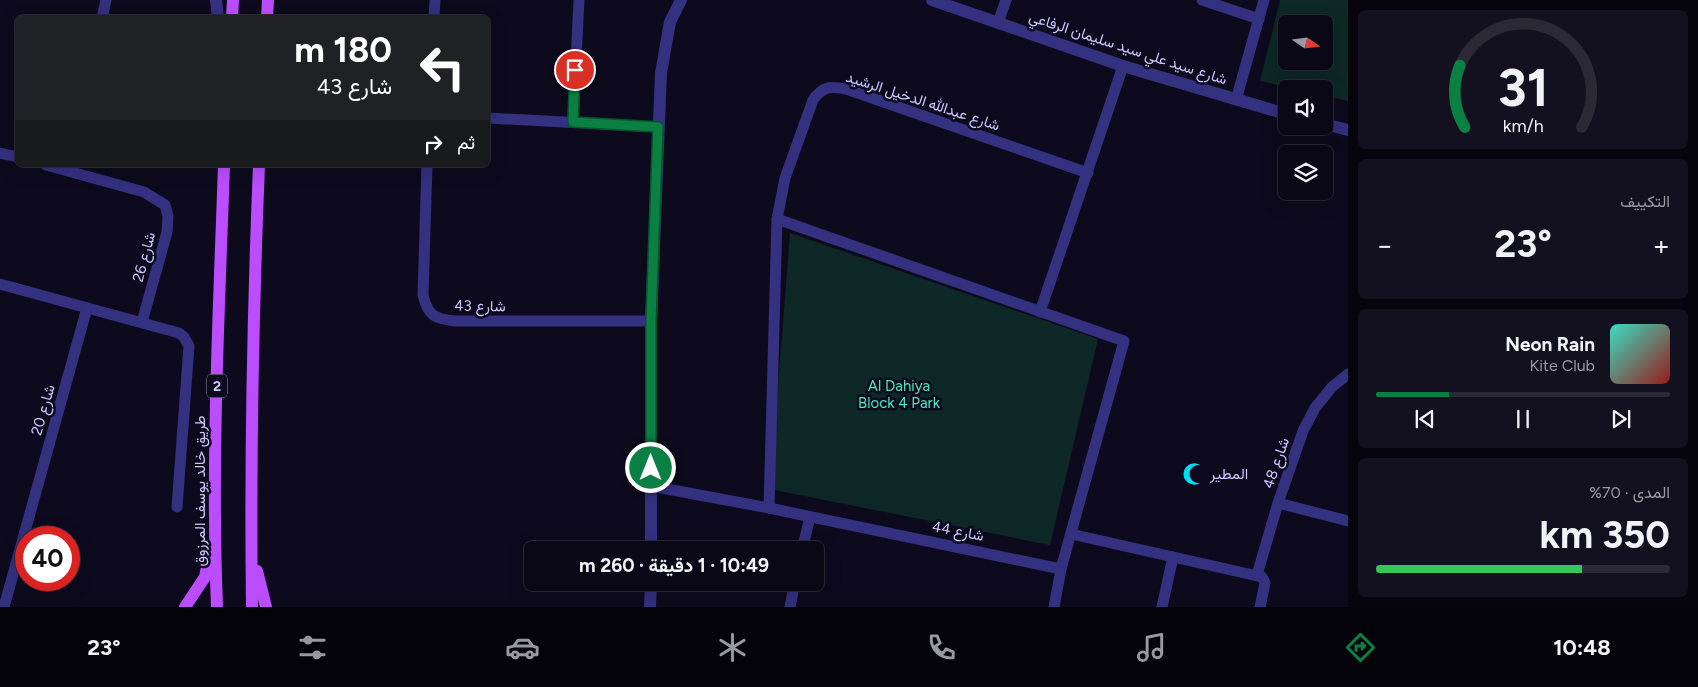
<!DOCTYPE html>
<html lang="ar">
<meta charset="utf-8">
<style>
body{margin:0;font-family:Figtree,Vazirmatn,sans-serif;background:#13111f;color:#f1f3f6;direction:rtl;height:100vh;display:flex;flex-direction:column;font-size:19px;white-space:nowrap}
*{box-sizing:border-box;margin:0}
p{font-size:16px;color:#999aa1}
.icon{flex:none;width:28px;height:28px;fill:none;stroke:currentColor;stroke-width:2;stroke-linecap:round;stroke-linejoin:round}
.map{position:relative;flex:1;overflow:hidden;direction:ltr}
.sheet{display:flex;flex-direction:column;gap:10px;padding:10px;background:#06040c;width:350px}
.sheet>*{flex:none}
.top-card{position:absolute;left:15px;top:15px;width:475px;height:152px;border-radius:8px;box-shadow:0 5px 20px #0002,0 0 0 1px #2a2935;direction:rtl;background:#202124;color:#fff;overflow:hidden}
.needle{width:32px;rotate:104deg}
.fabs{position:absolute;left:1278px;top:15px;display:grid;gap:10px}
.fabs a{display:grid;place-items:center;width:55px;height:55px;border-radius:8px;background:#0a0816;box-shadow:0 5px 20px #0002,0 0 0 1px #2a2935;font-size:25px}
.speed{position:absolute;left:15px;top:526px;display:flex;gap:10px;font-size:25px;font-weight:700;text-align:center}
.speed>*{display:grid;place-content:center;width:65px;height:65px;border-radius:50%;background:#0a0816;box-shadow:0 5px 20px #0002,0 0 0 1px #2a2935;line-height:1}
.speed .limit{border:8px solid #d22;background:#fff;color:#111}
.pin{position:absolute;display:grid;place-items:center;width:42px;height:42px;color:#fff;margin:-21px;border:2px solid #fff;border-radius:50%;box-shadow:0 1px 5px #0007}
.me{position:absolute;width:55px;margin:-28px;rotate:0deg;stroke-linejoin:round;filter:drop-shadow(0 0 4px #0008)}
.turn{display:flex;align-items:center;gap:18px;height:105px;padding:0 15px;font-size:22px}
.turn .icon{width:65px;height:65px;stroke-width:2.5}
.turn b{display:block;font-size:35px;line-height:42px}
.then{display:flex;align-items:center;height:48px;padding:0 15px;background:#0003;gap:10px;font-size:19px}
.big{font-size:38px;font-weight:700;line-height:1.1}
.sheet .tile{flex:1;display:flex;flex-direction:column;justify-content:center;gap:8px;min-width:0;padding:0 18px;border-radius:8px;background:#13111f}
.sheet .dial{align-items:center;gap:0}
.dial svg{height:130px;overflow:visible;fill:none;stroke:#2a2935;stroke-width:7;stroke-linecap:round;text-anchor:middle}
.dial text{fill:#f1f3f6;stroke:none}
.song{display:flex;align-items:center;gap:15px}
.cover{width:60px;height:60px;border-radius:8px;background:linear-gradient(135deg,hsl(170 70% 55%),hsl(0 70% 35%))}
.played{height:5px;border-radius:2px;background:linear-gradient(90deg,#0b8043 25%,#2a2935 25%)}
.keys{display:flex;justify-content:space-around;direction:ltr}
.heat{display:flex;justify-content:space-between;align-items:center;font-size:28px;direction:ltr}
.charge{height:8px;border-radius:4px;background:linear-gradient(90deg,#34c759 70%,#2a2935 0)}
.trip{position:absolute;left:524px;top:541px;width:300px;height:50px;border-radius:8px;background:#0a0816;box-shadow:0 5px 20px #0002,0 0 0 1px #2a2935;font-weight:700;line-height:50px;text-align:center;direction:rtl}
.tabs{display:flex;height:80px;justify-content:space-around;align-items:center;background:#040309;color:#999aa1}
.tabs .icon{width:35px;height:35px}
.tabs .current{color:#0b8043}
.tabs b{font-size:22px;color:#f1f3f6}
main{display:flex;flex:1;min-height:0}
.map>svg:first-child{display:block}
.green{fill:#0d2826;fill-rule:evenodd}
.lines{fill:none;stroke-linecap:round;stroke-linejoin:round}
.minor{stroke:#333180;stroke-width:11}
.tertiary{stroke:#333180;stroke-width:12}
.primary{stroke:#bb4dff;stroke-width:12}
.route-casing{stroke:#07532c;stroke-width:12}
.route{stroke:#0b8043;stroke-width:9}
.labels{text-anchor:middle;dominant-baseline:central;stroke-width:5;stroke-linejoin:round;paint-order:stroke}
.shield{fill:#0d0a1d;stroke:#938ebb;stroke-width:1}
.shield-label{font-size:14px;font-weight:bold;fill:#ccc6ff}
.street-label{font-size:15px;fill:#ccc6ff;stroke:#0d0a1d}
.park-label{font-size:15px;fill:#4ae7be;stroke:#0d0a1d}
.poi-label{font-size:15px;fill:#ccc6ff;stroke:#0d0a1d;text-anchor:start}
</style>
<main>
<section class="sheet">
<div class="tile dial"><svg viewBox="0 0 100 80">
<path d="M14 69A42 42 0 1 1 86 69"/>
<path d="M14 69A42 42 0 0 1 11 31" stroke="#0b8043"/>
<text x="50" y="56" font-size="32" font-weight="700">31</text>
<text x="50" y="72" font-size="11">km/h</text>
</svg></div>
<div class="tile"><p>التكييف</p>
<div class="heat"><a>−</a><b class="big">23°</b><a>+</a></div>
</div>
<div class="tile">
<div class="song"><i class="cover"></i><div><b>Neon Rain</b><p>Kite Club</p></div></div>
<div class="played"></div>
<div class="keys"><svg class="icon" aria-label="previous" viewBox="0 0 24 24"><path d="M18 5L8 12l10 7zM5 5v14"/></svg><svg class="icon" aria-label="pause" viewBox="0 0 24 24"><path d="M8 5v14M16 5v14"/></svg><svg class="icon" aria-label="next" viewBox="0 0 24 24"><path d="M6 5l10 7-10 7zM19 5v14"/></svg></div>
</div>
<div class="tile"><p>المدى · 70%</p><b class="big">350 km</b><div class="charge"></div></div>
</section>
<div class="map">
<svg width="1348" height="607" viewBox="0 0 1348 607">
<rect width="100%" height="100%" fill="#0d0a1d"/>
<g class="green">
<path d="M1280,0H1348V101L1324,96V89H1294L1260,81ZM1286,24H1324V61H1286Z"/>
<path d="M790,233L1098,339L1050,545L770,489Z"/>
</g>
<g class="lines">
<g class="minor">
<path d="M1202,0L1259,19"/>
<path d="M102,18L106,0"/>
<path d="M434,18L435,0"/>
<path d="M998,23L1006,0"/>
<path d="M1236,100L1264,0"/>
<path d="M488,118L658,127"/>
<path d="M573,122L579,0"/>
<path d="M0,153L18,157"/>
<path d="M46,165L144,192L165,205L168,216L167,232L142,322"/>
<path d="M427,165L423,295C428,316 435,319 455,321H651"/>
<path d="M777,219L1124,341L1061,569L1054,607"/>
<path d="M0,284L179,333L184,337L189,346L177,507"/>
<path d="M1040,312L1123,66"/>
<path d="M651,486L769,508L1061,569"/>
<path d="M1278,503L1348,521"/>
<path d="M769,508L777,219L785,178L813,100C823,86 830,86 846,89L1088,173"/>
<path d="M1071,534L1262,577L1265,583L1260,607"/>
<path d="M802,550L810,517"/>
<path d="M1257,575L1278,503L1303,431L1315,408L1332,387L1348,374"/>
<path d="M4,607L87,308"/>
<path d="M790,607L795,582"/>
<path d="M1162,607L1173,557"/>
</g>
<g class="tertiary">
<path d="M216,0L218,18"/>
<path d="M932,0L1123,66L1286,114"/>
<path d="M1324,124L1348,130"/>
<path d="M651,550V321L661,73L670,22L681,0"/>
<path d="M650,607L651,582"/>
</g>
<g class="primary">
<path d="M232,18L233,0"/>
<path d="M267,18L268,0"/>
<path d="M257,571L266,607"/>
<path d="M185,607L205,577L210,552"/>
<path d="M217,607C211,460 219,312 224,165"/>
<path d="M252,607C250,460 253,312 259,165"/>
</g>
</g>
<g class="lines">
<defs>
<path id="route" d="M575,70L573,122L658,127L651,321V468"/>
</defs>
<use href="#route" class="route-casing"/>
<use href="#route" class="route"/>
</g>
<defs>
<symbol id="mosque-bare" viewBox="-9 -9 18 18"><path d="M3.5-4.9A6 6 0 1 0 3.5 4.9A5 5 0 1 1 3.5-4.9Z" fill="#00dbf1" stroke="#0d0a1d" stroke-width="2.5" paint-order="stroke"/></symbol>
</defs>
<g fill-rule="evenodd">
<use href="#mosque-bare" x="1178" y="458" width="32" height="32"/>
</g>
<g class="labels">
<rect class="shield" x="207" y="374.5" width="20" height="23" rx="4"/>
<g class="shield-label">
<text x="217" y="386">2</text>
</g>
<g class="street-label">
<text transform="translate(1128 48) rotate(18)">شارع سيد علي سيد سليمان الرفاعي</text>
<text transform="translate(923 101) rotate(18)">شارع عبدالله الدخيل الرشيد</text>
<text transform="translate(144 257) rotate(-75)">شارع 26</text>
<text transform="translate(480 306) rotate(1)">شارع 43</text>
<text transform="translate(43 410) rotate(-74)">شارع 20</text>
<text transform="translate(1276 463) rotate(-71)">شارع 48</text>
<text transform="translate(200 491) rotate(-90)">طريق خالد يوسف المرزوق</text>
<text transform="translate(958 531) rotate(11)">شارع 44</text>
</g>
<g class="park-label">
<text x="899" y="386">Al Dahiya<tspan x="899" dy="17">Block 4 Park</tspan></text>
</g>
<g class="poi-label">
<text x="1210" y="474">المطير</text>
</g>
</g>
</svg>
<div class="fabs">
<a><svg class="needle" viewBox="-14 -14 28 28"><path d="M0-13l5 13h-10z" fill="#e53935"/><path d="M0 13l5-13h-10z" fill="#999aa1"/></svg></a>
<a><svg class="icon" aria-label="sound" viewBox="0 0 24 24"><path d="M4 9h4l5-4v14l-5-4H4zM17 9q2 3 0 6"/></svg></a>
<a><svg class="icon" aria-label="layers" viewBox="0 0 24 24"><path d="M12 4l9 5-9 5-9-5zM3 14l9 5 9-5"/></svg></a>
</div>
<div class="speed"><div class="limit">40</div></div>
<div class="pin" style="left:575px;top:70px;background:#d93025"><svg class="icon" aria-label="arrive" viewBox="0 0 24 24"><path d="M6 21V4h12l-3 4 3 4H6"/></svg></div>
<svg class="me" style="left:651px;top:468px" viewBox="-20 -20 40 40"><circle r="17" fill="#0b8043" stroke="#fff" stroke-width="3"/><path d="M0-11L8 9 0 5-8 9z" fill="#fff"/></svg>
<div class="trip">10:49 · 1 دقيقة · 260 m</div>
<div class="top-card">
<div class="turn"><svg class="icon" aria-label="left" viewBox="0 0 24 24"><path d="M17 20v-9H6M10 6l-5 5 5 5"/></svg><div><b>180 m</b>شارع 43</div></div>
<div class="then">ثم<svg class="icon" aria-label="right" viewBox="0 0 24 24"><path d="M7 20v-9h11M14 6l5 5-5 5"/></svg></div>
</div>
</div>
</main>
<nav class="tabs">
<b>10:48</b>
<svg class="icon current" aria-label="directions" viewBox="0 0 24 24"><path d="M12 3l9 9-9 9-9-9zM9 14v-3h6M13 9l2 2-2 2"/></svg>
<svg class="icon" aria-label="music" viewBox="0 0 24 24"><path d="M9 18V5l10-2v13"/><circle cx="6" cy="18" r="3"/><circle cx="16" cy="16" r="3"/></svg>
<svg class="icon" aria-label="phone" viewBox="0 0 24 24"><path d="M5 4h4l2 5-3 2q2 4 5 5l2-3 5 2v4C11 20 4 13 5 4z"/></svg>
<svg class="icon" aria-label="climate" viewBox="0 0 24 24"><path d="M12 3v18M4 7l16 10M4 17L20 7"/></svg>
<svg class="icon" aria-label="car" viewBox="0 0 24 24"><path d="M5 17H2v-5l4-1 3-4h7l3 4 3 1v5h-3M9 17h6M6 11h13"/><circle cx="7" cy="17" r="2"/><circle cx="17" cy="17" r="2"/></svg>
<svg class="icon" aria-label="filters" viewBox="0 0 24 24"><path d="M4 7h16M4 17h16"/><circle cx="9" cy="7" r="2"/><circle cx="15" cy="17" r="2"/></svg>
<b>23°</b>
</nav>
